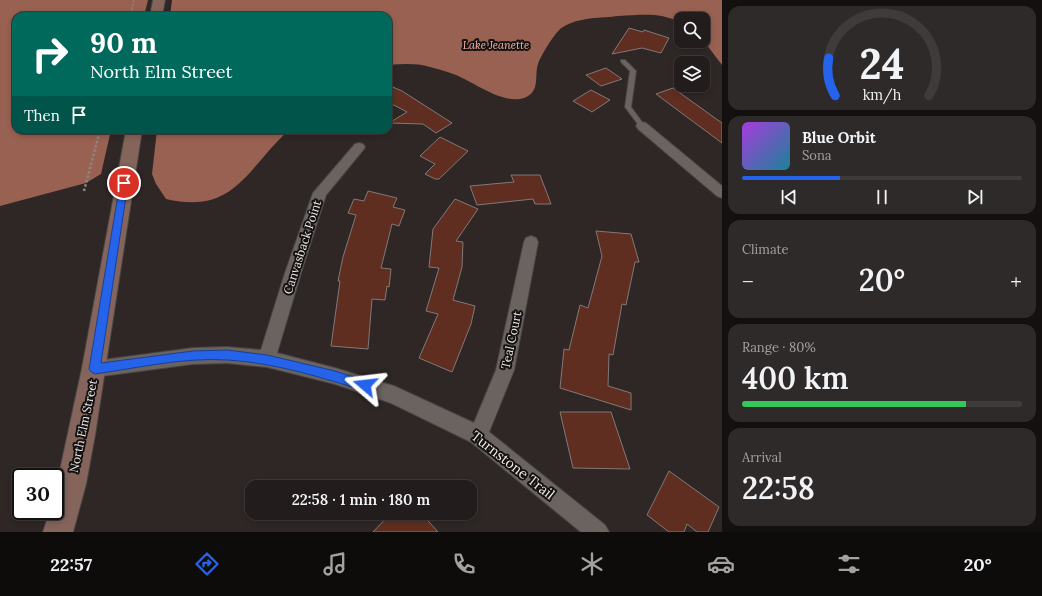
<!DOCTYPE html>
<meta charset="utf-8">
<style>
body{margin:0;font-family:Lora,serif;background:#2e2a29;color:#f1f3f6;height:100vh;display:flex;flex-direction:column;font-size:15px;white-space:nowrap}
*{box-sizing:border-box;margin:0}
p{font-size:13px;color:#a2a2a3}
.icon{flex:none;width:22px;height:22px;fill:none;stroke:currentColor;stroke-width:2;stroke-linecap:round;stroke-linejoin:round}
.map{position:relative;flex:1;overflow:hidden}
.details{display:flex;flex-direction:column;gap:6px;padding:6px;background:#13100f;width:320px}
.details>*{flex:none}
.hud{position:absolute;left:12px;top:12px;width:380px;height:122px;border-radius:12px;box-shadow:0 2px 6px #0003,0 0 0 1px #3f3b3b;background:#00695c;color:#fff;overflow:hidden}
.controls{position:absolute;left:674px;top:12px;display:grid;gap:8px}
.controls a{display:grid;place-items:center;width:36px;height:36px;border-radius:8px;background:#221d1c;box-shadow:0 2px 6px #0003,0 0 0 1px #3f3b3b;font-size:20px}
.speed{position:absolute;left:12px;top:468px;display:flex;gap:8px;font-size:20px;font-weight:700;text-align:center}
.speed>*{display:grid;place-content:center;width:52px;height:52px;border-radius:50%;background:#221d1c;box-shadow:0 2px 6px #0003,0 0 0 1px #3f3b3b;line-height:1}
.speed .limit{border:2px solid #111;border-radius:6px;background:#fff;color:#111}
.pin{position:absolute;display:grid;place-items:center;width:34px;height:34px;color:#fff;margin:-17px;border:2px solid #fff;border-radius:50%;box-shadow:0 1px 4px #0007}
.me{position:absolute;width:44px;margin:-22px;rotate:287deg;stroke-linejoin:round;filter:drop-shadow(0 0 3px #0008)}
.turn{display:flex;align-items:center;gap:14px;height:84px;padding:0 12px;font-size:18px}
.turn .icon{width:52px;height:52px;stroke-width:2.5}
.turn b{display:block;font-size:28px;line-height:34px}
.then{display:flex;align-items:center;height:38px;padding:0 12px;background:#0003;gap:8px;font-size:15px}
.big{font-size:30px;font-weight:600;line-height:1.1}
.details .tile{flex:1;display:flex;flex-direction:column;justify-content:center;gap:6px;min-width:0;padding:0 14px;border-radius:12px;background:#2e2a29}
.details .dial{align-items:center;gap:0}
.dial svg{height:104px;overflow:visible;fill:none;stroke:#3f3b3b;stroke-width:7;stroke-linecap:round;text-anchor:middle}
.dial text{fill:#f1f3f6;stroke:none}
.song{display:flex;align-items:center;gap:12px}
.cover{width:48px;height:48px;border-radius:6px;background:linear-gradient(135deg,hsl(280 70% 55%),hsl(190 70% 35%))}
.played{height:4px;border-radius:2px;background:linear-gradient(90deg,#2563eb 35%,#3f3b3b 35%)}
.keys{display:flex;justify-content:space-around;direction:ltr}
.heat{display:flex;justify-content:space-between;align-items:center;font-size:22px;direction:ltr}
.charge{height:6px;border-radius:3px;background:linear-gradient(90deg,#34c759 80%,#3f3b3b 0)}
.trip{position:absolute;left:245px;top:480px;width:232px;height:40px;border-radius:12px;background:#221d1c;box-shadow:0 2px 6px #0003,0 0 0 1px #3f3b3b;font-weight:600;line-height:40px;text-align:center}
.dock{display:flex;height:64px;justify-content:space-around;align-items:center;background:#0e0c0b;color:#a2a2a3}
.dock .icon{width:28px;height:28px}
.dock .active{color:#2563eb}
.dock b{font-size:18px;color:#f1f3f6}
main{display:flex;flex:1;min-height:0}
.map>svg:first-child{display:block}
.water{fill:#986152}
.building{fill:#5f2e21;stroke:#817977}
.lines{fill:none;stroke-linecap:round;stroke-linejoin:round}
.service-casing{stroke:#4a4544;stroke-width:2}
.minor-casing{stroke:#4a4544;stroke-width:2}
.secondary-casing{stroke:#4a4544;stroke-width:2}
.path-far1{stroke:#8b8685;stroke-width:1.5;stroke-dasharray:2 1.5;stroke-linecap:butt}
.path{stroke:#8b8685;stroke-width:2.5;stroke-dasharray:2.5 2;stroke-linecap:butt}
.service{fill:#6a6360;fill-rule:evenodd}
.minor{fill:#6a6360;fill-rule:evenodd}
.secondary{fill:#84645b;fill-rule:evenodd}
.route{fill:#2563eb;stroke:#184099}
.labels{text-anchor:middle;dominant-baseline:central;stroke-width:4;stroke-linejoin:round;paint-order:stroke}
.far-water-label{font-size:11px;font-style:italic;fill:#f8b3a1;stroke:#141110}
.street-label{font-size:12px;fill:#efebea;stroke:#141110}
.near-street-label{font-size:14px;fill:#efebea;stroke:#141110}
</style>
<main>
<div class="map">
<svg width="722" height="532" viewBox="0 0 722 532">
<rect width="100%" height="100%" fill="#2e2726"/>
<g class="water">
<path d="M0,0H148L144,16H16V130H111L101,174L86,183L0,206Z"/>
<path d="M172,0H722V65L703,40V19H681V23C660,12 642,15 619,16C601,18 579,17 563,27C556,30 540,57 538,64C534,76 541,92 524,98C504,105 475,83 456,75C448,72 439,69 430,67C417,63 402,64 388,65V16H170Z"/>
<path d="M157,130H289C246,169 235,215 166,199L156,184L152,174Z"/>
</g>
<g class="building">
<path d="M629,28L643,32L644,30L669,38L661,53L642,48L612,54Z"/>
<path d="M606,68L622,79L601,86L586,75Z"/>
<path d="M388,85L402,91L452,123L436,133L423,124L389,123L407,112L388,102Z"/>
<path d="M673,88L722,123V143L656,94Z"/>
<path d="M591,90L610,100L592,112L573,101Z"/>
<path d="M440,137L468,151L439,179H435L425,174L435,164L420,156Z"/>
<path d="M511,175H540L551,204H535L533,199L477,205L470,186L514,182Z"/>
<path d="M368,191L397,198L393,207L405,210L399,226L392,224L381,268L391,269L389,287L387,286L385,300L372,299L368,349L331,346L340,281H338L343,257L356,215L348,213L354,199L364,201Z"/>
<path d="M455,199L478,209L456,241L463,242L462,267L453,300L475,306L471,324L452,372L419,358L438,314L426,311L439,268L429,267L433,229Z"/>
<path d="M596,231L631,234L639,262H635L626,305L622,304L613,355L609,354L608,386L631,393V410L560,388L564,349L569,350L580,305L588,308L602,256Z"/>
<path d="M560,412H611L630,469L573,468Z"/>
<path d="M669,471L719,507L708,532H697L687,524L684,532H669L647,515Z"/>
<path d="M391,513H421L438,532H373Z"/>
</g>
<g class="lines">
<defs>
<path id="service" d="M621,60H625L636,71L631,107L645,126L644,127H640L625,107L630,71L621,62Z"/>
<g id="minor">
<path d="M642,122L646,123L722,186V198L717,196L638,129L636,126L638,123Z"/>
<path d="M359,143L363,144L365,147L363,150L326,195L301,273L277,353L335,368L394,386L474,423L496,370L524,242L526,238L531,236L536,238L538,242L514,370L489,432L605,525L609,532H581L471,442L391,403L335,384L267,367L227,363L193,364L95,377L89,375L86,369L89,363L95,361L193,348L227,347L261,350L285,273L313,193L355,144Z"/>
</g>
<g id="secondary">
<path d="M153,0H165L162,16H150Z"/>
<path d="M126,130H142L95,435L86,484L73,532H43L50,511H55V493L82,368Z"/>
</g>
</defs>
<use href="#service" class="service-casing"/>
<use href="#minor" class="minor-casing"/>
<use href="#secondary" class="secondary-casing"/>
<path class="path-far1" d="M130,16L134,0"/>
<path class="path" d="M84,191L100,130"/>
<use href="#service" class="service"/>
<use href="#minor" class="minor"/>
<use href="#secondary" class="secondary"/>
</g>
<path class="route" d="M124,180L128,183L101,363L193,351L227,350L267,355L335,371L369,382L370,385L369,389L365,391C320,377 275,363 228,360C185,357 137,368 95,374L91,372L89,369L120,183Z"/>
<g class="labels">
<g class="far-water-label">
<text x="496" y="45">Lake Jeanette</text>
</g>
<g class="street-label">
<text transform="translate(302 247) rotate(-72)">Canvasback Point</text>
<text transform="translate(511 340) rotate(-78)">Teal Court</text>
<text transform="translate(83 426) rotate(-78)">North Elm Street</text>
</g>
<g class="near-street-label">
<text transform="translate(513 465) rotate(38)">Turnstone Trail</text>
</g>
</g>
</svg>
<div class="controls">
<a><svg class="icon" aria-label="search" viewBox="0 0 24 24"><circle cx="10" cy="10" r="6"/><path d="M15 15l6 6"/></svg></a>
<a><svg class="icon" aria-label="layers" viewBox="0 0 24 24"><path d="M12 4l9 5-9 5-9-5zM3 14l9 5 9-5"/></svg></a>
</div>
<div class="speed"><div class="limit">30</div></div>
<div class="pin" style="left:124px;top:183px;background:#d93025"><svg class="icon" aria-label="arrive" viewBox="0 0 24 24"><path d="M6 21V4h12l-3 4 3 4H6"/></svg></div>
<svg class="me" style="left:365px;top:385px" viewBox="-20 -20 40 40"><path d="M0-17L14 15 0 8-14 15z" fill="#2563eb" stroke="#fff" stroke-width="4"/></svg>
<div class="trip">22:58 · 1 min · 180 m</div>
<div class="hud">
<div class="turn"><svg class="icon" aria-label="right" viewBox="0 0 24 24"><path d="M7 20v-9h11M14 6l5 5-5 5"/></svg><div><b>90 m</b>North Elm Street</div></div>
<div class="then">Then<svg class="icon" aria-label="arrive" viewBox="0 0 24 24"><path d="M6 21V4h12l-3 4 3 4H6"/></svg></div>
</div>
</div>
<section class="details">
<div class="tile dial"><svg viewBox="0 0 100 80">
<path d="M14 69A42 42 0 1 1 86 69"/>
<path d="M14 69A42 42 0 0 1 9 40" stroke="#2563eb"/>
<text x="50" y="56" font-size="32" font-weight="700">24</text>
<text x="50" y="72" font-size="11">km/h</text>
</svg></div>
<div class="tile">
<div class="song"><i class="cover"></i><div><b>Blue Orbit</b><p>Sona</p></div></div>
<div class="played"></div>
<div class="keys"><svg class="icon" aria-label="previous" viewBox="0 0 24 24"><path d="M18 5L8 12l10 7zM5 5v14"/></svg><svg class="icon" aria-label="pause" viewBox="0 0 24 24"><path d="M8 5v14M16 5v14"/></svg><svg class="icon" aria-label="next" viewBox="0 0 24 24"><path d="M6 5l10 7-10 7zM19 5v14"/></svg></div>
</div>
<div class="tile"><p>Climate</p>
<div class="heat"><a>−</a><b class="big">20°</b><a>+</a></div>
</div>
<div class="tile"><p>Range · 80%</p><b class="big">400 km</b><div class="charge"></div></div>
<div class="tile"><p>Arrival</p><b class="big">22:58</b></div>
</section>
</main>
<nav class="dock">
<b>22:57</b>
<svg class="icon active" aria-label="directions" viewBox="0 0 24 24"><path d="M12 3l9 9-9 9-9-9zM9 14v-3h6M13 9l2 2-2 2"/></svg>
<svg class="icon" aria-label="music" viewBox="0 0 24 24"><path d="M9 18V5l10-2v13"/><circle cx="6" cy="18" r="3"/><circle cx="16" cy="16" r="3"/></svg>
<svg class="icon" aria-label="phone" viewBox="0 0 24 24"><path d="M5 4h4l2 5-3 2q2 4 5 5l2-3 5 2v4C11 20 4 13 5 4z"/></svg>
<svg class="icon" aria-label="climate" viewBox="0 0 24 24"><path d="M12 3v18M4 7l16 10M4 17L20 7"/></svg>
<svg class="icon" aria-label="car" viewBox="0 0 24 24"><path d="M5 17H2v-5l4-1 3-4h7l3 4 3 1v5h-3M9 17h6M6 11h13"/><circle cx="7" cy="17" r="2"/><circle cx="17" cy="17" r="2"/></svg>
<svg class="icon" aria-label="filters" viewBox="0 0 24 24"><path d="M4 7h16M4 17h16"/><circle cx="9" cy="7" r="2"/><circle cx="15" cy="17" r="2"/></svg>
<b>20°</b>
</nav>
